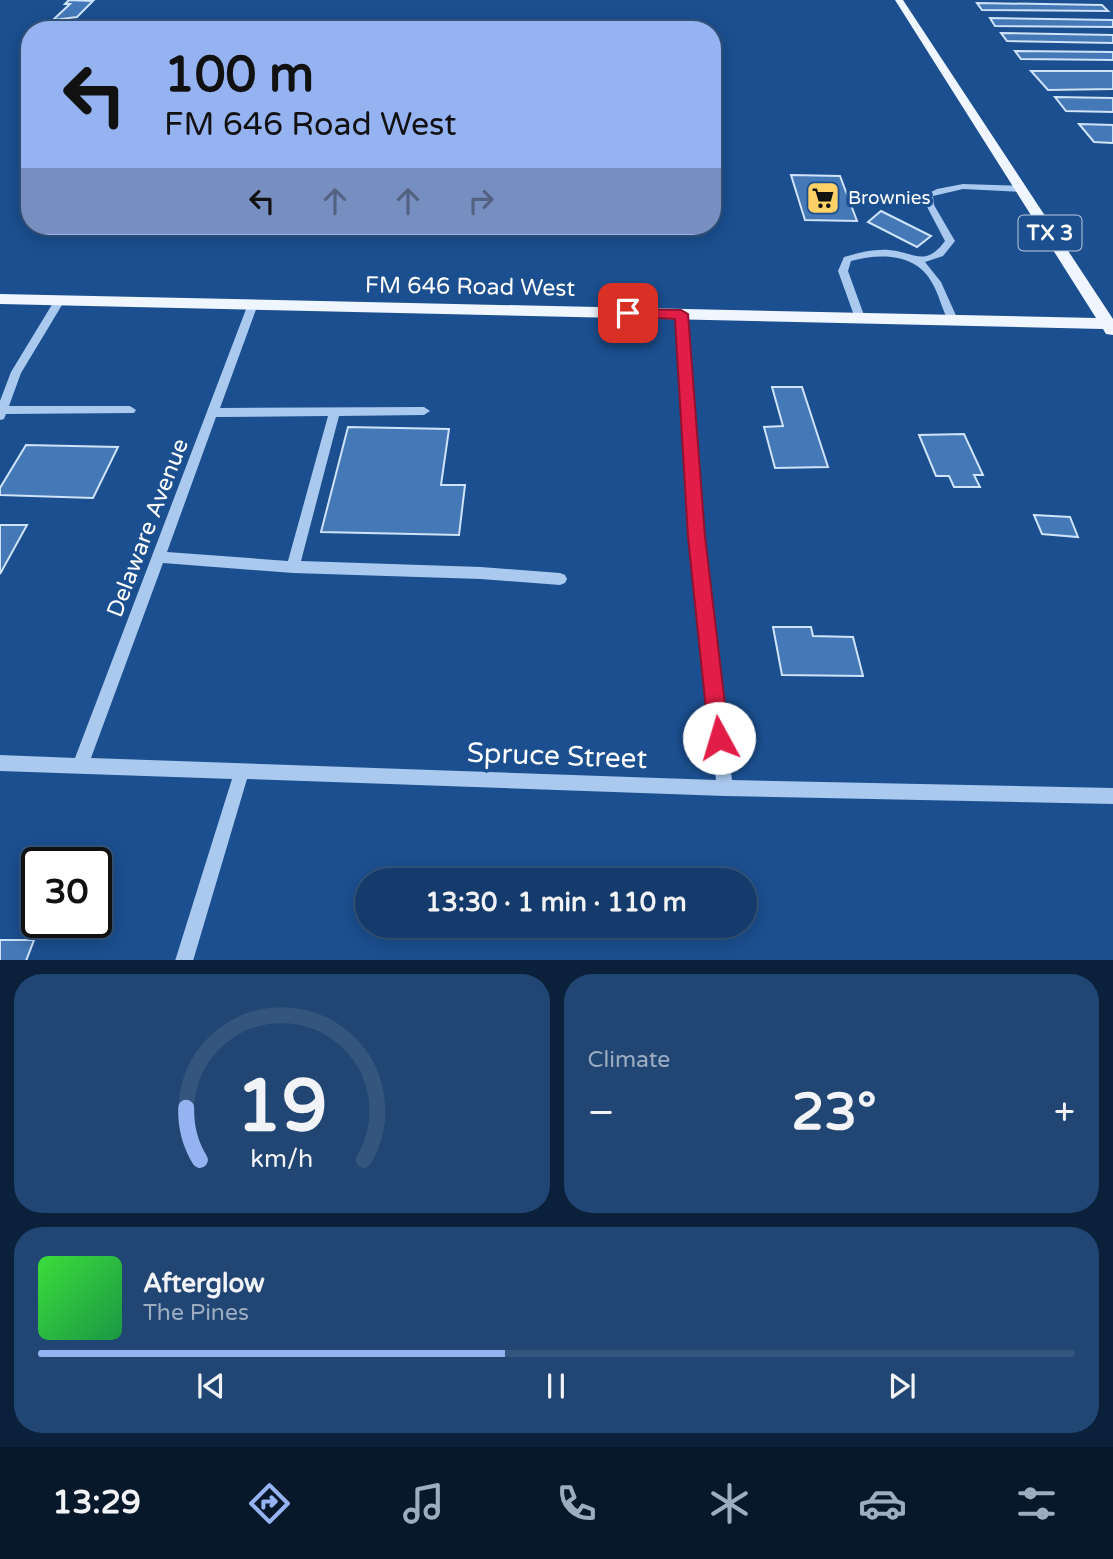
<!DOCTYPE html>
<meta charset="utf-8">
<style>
body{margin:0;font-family:"Varela Round",sans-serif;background:#214673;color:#f1f3f6;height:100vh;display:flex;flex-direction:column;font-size:26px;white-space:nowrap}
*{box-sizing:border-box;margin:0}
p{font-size:23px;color:#9dadc1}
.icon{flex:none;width:38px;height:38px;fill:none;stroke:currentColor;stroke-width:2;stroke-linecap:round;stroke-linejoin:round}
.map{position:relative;height:960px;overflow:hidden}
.sheet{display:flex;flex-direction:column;gap:14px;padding:14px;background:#0b203b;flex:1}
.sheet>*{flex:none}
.banner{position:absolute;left:21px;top:21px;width:700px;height:214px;border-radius:28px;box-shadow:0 4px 18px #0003,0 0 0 2px #33557e;background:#95b2f1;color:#111;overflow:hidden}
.speed{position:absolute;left:21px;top:847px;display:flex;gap:14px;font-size:35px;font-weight:700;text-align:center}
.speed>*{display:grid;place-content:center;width:91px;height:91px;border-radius:50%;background:#143b6b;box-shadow:0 4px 18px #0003,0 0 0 2px #33557e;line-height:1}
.speed .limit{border:4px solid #111;border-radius:10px;background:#fff;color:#111}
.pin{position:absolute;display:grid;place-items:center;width:60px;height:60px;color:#fff;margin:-30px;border-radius:14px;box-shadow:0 4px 10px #0006}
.me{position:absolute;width:77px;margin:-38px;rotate:354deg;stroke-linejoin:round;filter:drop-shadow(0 0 5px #0008)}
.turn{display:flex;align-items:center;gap:24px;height:147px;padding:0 28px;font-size:32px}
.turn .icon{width:91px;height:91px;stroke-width:2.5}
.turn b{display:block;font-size:49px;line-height:60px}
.lanes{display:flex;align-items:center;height:66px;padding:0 28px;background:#0003;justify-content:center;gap:35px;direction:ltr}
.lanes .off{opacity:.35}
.big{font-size:52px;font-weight:700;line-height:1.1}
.sheet .tile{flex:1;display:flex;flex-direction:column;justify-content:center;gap:10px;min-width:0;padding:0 24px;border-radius:28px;background:#214673}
.sheet .dial{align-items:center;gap:0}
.dial svg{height:182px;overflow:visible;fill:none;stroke:#33557e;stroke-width:7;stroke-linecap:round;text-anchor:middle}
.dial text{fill:#f1f3f6;stroke:none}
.song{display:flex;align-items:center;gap:21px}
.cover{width:84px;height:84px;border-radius:10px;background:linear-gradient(135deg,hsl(120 70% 55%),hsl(140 70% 35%))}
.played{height:7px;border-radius:4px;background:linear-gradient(90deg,#95b2f1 45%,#33557e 45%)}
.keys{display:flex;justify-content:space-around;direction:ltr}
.heat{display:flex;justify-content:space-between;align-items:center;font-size:38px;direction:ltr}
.sheet .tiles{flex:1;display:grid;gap:14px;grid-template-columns:1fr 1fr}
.tile:last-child{grid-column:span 2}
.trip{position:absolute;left:355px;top:868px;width:402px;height:70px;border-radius:35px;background:#143b6b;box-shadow:0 4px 18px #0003,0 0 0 2px #33557e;font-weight:700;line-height:70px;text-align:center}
.menu{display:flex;height:112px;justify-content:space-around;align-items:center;background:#08182b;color:#9dadc1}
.menu .icon{width:49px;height:49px}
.menu .on{color:#95b2f1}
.menu b{font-size:32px;color:#f1f3f6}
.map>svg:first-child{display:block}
.building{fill:#4478b7;stroke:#cfe3fa;stroke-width:2}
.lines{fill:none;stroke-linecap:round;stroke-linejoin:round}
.minor{fill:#a9c9ee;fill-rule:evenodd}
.major{fill:#f0f6ff;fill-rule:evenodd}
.route{fill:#e11d48;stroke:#92132f;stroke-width:2}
.labels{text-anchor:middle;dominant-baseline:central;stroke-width:7;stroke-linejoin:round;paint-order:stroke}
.far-poi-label{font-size:19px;fill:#fff;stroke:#1b4f8f;text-anchor:start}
.shield{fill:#1b4f8f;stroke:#bbcadd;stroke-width:2}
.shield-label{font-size:21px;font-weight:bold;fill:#fff}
.street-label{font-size:23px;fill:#fff;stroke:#1b4f8f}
.near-street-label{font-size:28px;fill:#fff;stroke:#1b4f8f}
</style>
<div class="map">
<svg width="1113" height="961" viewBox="0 0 1113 961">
<rect width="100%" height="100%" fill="#1b4f8f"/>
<g class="building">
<path d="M69,0L93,1L77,17L53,20L70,4H65Z"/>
<path d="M977,3L1102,5L1108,11L982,10Z"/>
<path d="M990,18L1113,20V27L995,26Z"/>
<path d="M1001,33L1113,35V43L1007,41Z"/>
<path d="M1015,51L1113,52V60L1021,59Z"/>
<path d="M1031,71H1113V89L1048,90Z"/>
<path d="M1055,97L1113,98V112L1066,111Z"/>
<path d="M1079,124L1113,125V143L1094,142Z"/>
<path d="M791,175L840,176L857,221L805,220Z"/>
<path d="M881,211L931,236L917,247L868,222Z"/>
<path d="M772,387H802L828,467L775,468L764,427L783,426Z"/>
<path d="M348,427L449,429L441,485H465L459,535L321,532Z"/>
<path d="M964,434L983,475H974L980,487H954L949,476H936L919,435Z"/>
<path d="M26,445L118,447L93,498L0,495V488Z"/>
<path d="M1034,515L1070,517L1078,537L1042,534Z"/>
<path d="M0,525H27L0,574Z"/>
<path d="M773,627H811L813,636L853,637L863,676L782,675Z"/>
<path d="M0,940H34L26,961H0Z"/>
</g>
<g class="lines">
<g class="minor">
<path d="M963,184L1022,186L1026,189L1022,192L963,189L933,196L934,205L955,241L943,256L925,262L941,282L958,320L957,323H949C942,309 939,294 931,281C915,253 879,253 851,261L848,271L865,318L864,321H856L838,271L844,257C859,253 873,249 889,250C914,252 925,268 945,241L926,205L925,195L937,189Z"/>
<path d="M60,297L65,300L21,373L9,406H130L136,410L134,413L6,414L4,419L0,420V401L11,372L56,298Z"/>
<path d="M253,301L258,304L220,408L424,407L430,411L424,415L339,416L301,561L481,567L560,573L565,575L567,579L565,583L560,585L481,579L293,573L163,563L91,758L716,780L690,537L676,314L681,310L686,314L702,537L732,780L1113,788V804L725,796L247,779L193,961H175L232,779L0,771V755L75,758L248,304ZM328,416L288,561L167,552L216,417Z"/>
</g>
<path class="major" d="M895,0H903L1113,319V335L1106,334L1103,329L0,304V294L1096,318Z"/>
</g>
<path class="route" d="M628,309L681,310L688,314L705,537L729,738L726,745L719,748L712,745L709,738L688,537L675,319L623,316L621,313Z"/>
<defs>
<symbol id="supermarket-square" viewBox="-11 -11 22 22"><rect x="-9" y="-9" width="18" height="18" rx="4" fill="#ffd166" stroke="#1b4f8f"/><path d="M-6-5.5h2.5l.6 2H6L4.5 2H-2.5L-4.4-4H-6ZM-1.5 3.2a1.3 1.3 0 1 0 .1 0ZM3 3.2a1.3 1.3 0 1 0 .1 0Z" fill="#111"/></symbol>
</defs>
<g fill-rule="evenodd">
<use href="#supermarket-square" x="804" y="179" width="38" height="38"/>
</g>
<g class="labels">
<g class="far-poi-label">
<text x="848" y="198">Brownies</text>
</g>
<rect class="shield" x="1018.5" y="215.5" width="63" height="35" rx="5"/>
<g class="shield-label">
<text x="1050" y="233">TX 3</text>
</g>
<g class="street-label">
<text transform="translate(470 287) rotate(1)">FM 646 Road West</text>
<text transform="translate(148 528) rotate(-69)">Delaware Avenue</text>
</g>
<g class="near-street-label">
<text transform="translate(557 756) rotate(2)">Spruce Street</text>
</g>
</g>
</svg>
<div class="speed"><div class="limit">30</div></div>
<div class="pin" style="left:628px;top:313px;background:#d93025"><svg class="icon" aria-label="arrive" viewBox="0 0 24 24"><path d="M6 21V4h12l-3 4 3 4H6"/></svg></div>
<svg class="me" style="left:719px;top:738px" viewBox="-20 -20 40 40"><circle r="19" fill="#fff"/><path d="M0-13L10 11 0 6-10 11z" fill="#e11d48"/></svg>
<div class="trip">13:30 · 1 min · 110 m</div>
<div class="banner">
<div class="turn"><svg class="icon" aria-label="left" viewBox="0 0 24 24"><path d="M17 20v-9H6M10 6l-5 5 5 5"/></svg><div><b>100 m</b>FM 646 Road West</div></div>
<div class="lanes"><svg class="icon" aria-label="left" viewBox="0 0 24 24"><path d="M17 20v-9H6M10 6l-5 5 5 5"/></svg><svg class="icon off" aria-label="ahead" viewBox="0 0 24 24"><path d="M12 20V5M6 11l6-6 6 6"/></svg><svg class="icon off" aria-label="ahead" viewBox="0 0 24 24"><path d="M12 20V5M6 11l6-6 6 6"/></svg><svg class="icon off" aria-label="right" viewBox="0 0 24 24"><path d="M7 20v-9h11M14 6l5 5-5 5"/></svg></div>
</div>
</div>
<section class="sheet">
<div class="tiles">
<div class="tile dial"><svg viewBox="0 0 100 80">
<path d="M14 69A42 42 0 1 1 86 69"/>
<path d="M14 69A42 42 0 0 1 8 46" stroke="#95b2f1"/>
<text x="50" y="56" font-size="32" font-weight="700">19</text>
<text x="50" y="72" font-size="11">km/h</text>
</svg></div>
<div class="tile"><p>Climate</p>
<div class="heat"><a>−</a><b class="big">23°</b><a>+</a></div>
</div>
<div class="tile">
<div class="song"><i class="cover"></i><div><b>Afterglow</b><p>The Pines</p></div></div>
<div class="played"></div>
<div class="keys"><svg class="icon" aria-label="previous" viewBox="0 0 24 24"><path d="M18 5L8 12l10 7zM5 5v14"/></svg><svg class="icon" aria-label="pause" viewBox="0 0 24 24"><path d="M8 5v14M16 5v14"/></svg><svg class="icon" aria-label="next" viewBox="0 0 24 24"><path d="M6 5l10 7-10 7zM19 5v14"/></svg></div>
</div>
</div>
</section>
<nav class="menu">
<b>13:29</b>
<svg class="icon on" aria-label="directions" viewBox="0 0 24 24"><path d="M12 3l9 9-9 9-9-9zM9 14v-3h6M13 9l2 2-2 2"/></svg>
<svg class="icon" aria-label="music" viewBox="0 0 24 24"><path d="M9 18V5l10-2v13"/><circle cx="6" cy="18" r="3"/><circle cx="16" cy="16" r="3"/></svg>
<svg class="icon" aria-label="phone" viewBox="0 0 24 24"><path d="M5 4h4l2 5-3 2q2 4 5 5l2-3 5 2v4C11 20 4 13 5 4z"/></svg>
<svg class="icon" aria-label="climate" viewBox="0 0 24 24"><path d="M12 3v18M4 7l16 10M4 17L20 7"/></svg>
<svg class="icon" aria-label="car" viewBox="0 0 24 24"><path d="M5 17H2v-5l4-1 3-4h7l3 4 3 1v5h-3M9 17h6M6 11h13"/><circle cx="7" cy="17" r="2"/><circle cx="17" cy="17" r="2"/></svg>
<svg class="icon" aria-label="filters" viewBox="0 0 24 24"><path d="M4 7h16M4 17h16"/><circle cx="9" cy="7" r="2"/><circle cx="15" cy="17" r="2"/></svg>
</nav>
